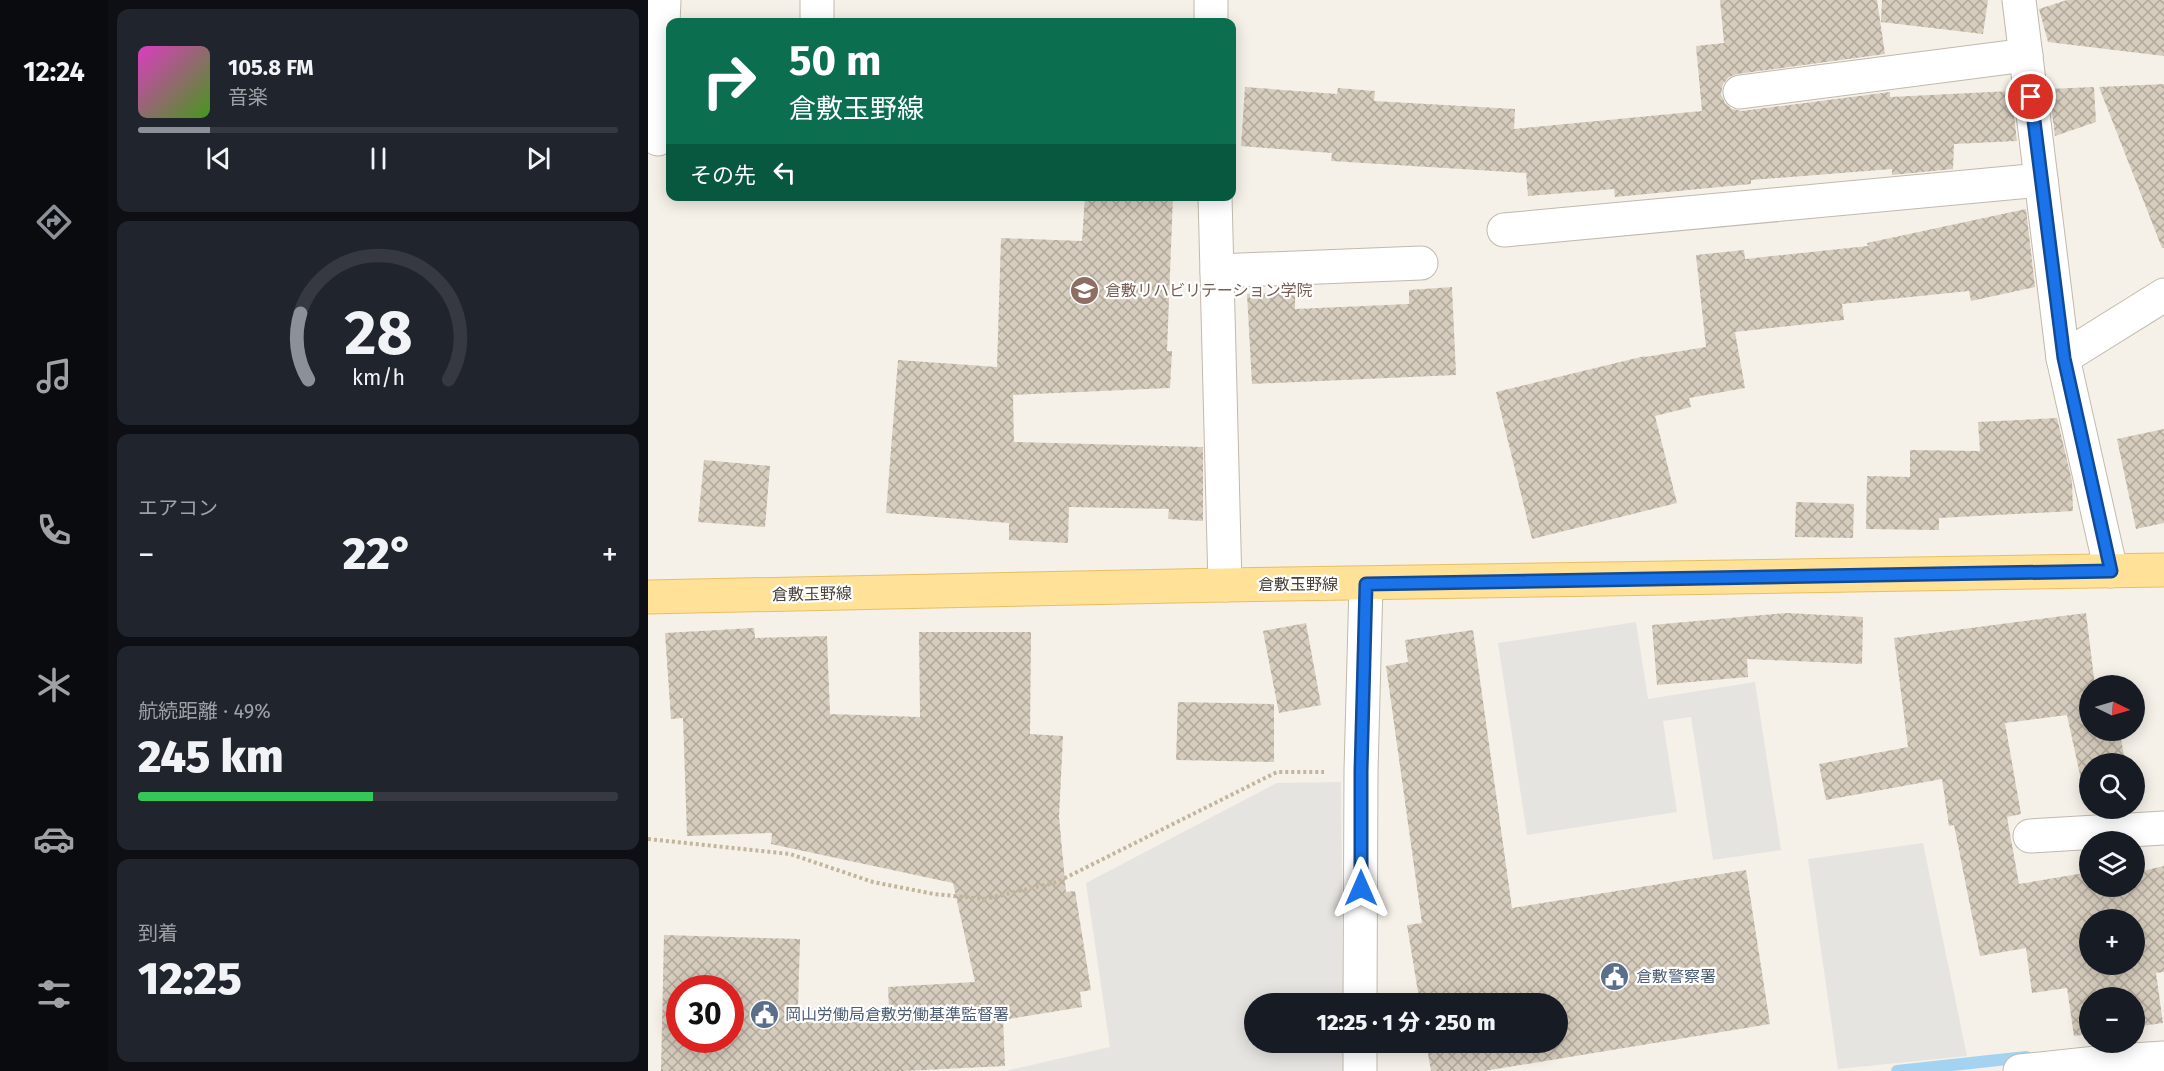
<!DOCTYPE html>
<html lang="ja">
<meta charset="utf-8">
<style>
body{margin:0;font-family:"Fira Sans","Noto Sans JP",sans-serif;background:#20242c;color:#f1f3f6;height:100vh;display:flex;flex-direction:column;font-size:22px;white-space:nowrap}
*{box-sizing:border-box;margin:0}
p{font-size:20px;color:#9ea1a6}
.icon{flex:none;width:33px;height:33px;fill:none;stroke:currentColor;stroke-width:2;stroke-linecap:round;stroke-linejoin:round}
.map{position:relative;flex:1;overflow:hidden}
.panel{display:flex;flex-direction:column;gap:9px;padding:9px;background:#0d0f14;width:540px}
.panel>*{flex:none}
.banner{position:absolute;left:18px;top:18px;width:570px;height:183px;border-radius:12px;box-shadow:0 3px 15px #0003;background:#0b6e4f;color:#fff;overflow:hidden}
.needle{width:39px;rotate:95deg}
.controls{position:absolute;left:1431px;top:675px;display:grid;gap:12px}
.controls a{display:grid;place-items:center;width:66px;height:66px;border-radius:50%;background:#171b24;box-shadow:0 3px 15px #0003;font-size:30px}
.speed{position:absolute;left:18px;top:975px;display:flex;gap:12px;font-size:30px;font-weight:700;text-align:center}
.speed>*{display:grid;place-content:center;width:78px;height:78px;border-radius:50%;background:#171b24;box-shadow:0 3px 15px #0003;line-height:1}
.speed .limit{border:9px solid #d22;background:#fff;color:#111}
.pin{position:absolute;display:grid;place-items:center;width:51px;height:51px;color:#fff;margin:-26px;border:3px solid #fff;border-radius:50%;box-shadow:0 2px 6px #0007}
.me{position:absolute;width:66px;margin:-33px;rotate:0deg;stroke-linejoin:round;filter:drop-shadow(0 0 4px #0008)}
.turn{display:flex;align-items:center;gap:21px;height:126px;padding:0 24px;font-size:27px}
.turn .icon{width:78px;height:78px;stroke-width:2.5}
.turn b{display:block;font-size:42px;line-height:51px}
.then{display:flex;align-items:center;height:57px;padding:0 24px;background:#0003;gap:12px;font-size:22px}
.big{font-size:45px;font-weight:800;line-height:1.1}
.panel .card{flex:1;display:flex;flex-direction:column;justify-content:center;gap:9px;min-width:0;padding:0 21px;border-radius:12px;background:#20242c}
.panel .dial{align-items:center;gap:0}
.dial svg{height:156px;overflow:visible;fill:none;stroke:#363941;stroke-width:7;stroke-linecap:round;text-anchor:middle}
.dial text{fill:#f1f3f6;stroke:none}
.song{display:flex;align-items:center;gap:18px}
.cover{width:72px;height:72px;border-radius:9px;background:linear-gradient(135deg,hsl(310 70% 55%),hsl(100 70% 35%))}
.played{height:6px;border-radius:3px;background:linear-gradient(90deg,#8c9099 15%,#363941 15%)}
.keys{display:flex;justify-content:space-around;direction:ltr}
.heat{display:flex;justify-content:space-between;align-items:center;font-size:33px;direction:ltr}
.charge{height:9px;border-radius:4px;background:linear-gradient(90deg,#34c759 49%,#363941 0)}
.trip{position:absolute;left:596px;top:993px;width:324px;height:60px;border-radius:30px;background:#171b24;box-shadow:0 3px 15px #0003;font-weight:800;line-height:60px;text-align:center}
main{display:flex;flex:1;min-height:0}
.dock{display:flex;flex-direction:column;width:108px;justify-content:space-around;align-items:center;background:#090b0e;color:#9ea1a6}
.dock .icon{width:42px;height:42px}
.dock .active{color:#8c9099}
.dock b{font-size:27px;color:#f1f3f6}
.map>svg:first-child{display:block}
.parking{fill:#e6e4e0}
.lines{fill:none;stroke-linecap:round;stroke-linejoin:round}
.stream{stroke:#a4d3f2;stroke-width:12}
.building{fill:url(#building-cross-hatch);fill-rule:evenodd}
.street-casing{stroke:#c1b9ab;stroke-width:35}
.primary-casing{stroke:#e7bf64;stroke-width:35}
.path{stroke:#c3b59b;stroke-width:4;stroke-dasharray:3 3;stroke-linecap:butt}
.street{stroke:#fff;stroke-width:33}
.primary{stroke:#ffe197;stroke-width:33}
.route-casing{stroke:#114b97;stroke-width:15}
.route{stroke:#1a73e8;stroke-width:10}
.labels{text-anchor:middle;dominant-baseline:central;stroke-width:4.5;stroke-linejoin:round;paint-order:stroke}
.education-label{font-size:16px;fill:#785e54;stroke:#fff;text-anchor:start}
.street-label{font-size:16px;fill:#494137;stroke:#fff}
.service-label{font-size:16px;fill:#4e5e75;stroke:#fff;text-anchor:start}
</style>
<main>
<nav class="dock">
<b>12:24</b>
<svg class="icon active" aria-label="directions" viewBox="0 0 24 24"><path d="M12 3l9 9-9 9-9-9zM9 14v-3h6M13 9l2 2-2 2"/></svg>
<svg class="icon" aria-label="music" viewBox="0 0 24 24"><path d="M9 18V5l10-2v13"/><circle cx="6" cy="18" r="3"/><circle cx="16" cy="16" r="3"/></svg>
<svg class="icon" aria-label="phone" viewBox="0 0 24 24"><path d="M5 4h4l2 5-3 2q2 4 5 5l2-3 5 2v4C11 20 4 13 5 4z"/></svg>
<svg class="icon" aria-label="climate" viewBox="0 0 24 24"><path d="M12 3v18M4 7l16 10M4 17L20 7"/></svg>
<svg class="icon" aria-label="car" viewBox="0 0 24 24"><path d="M5 17H2v-5l4-1 3-4h7l3 4 3 1v5h-3M9 17h6M6 11h13"/><circle cx="7" cy="17" r="2"/><circle cx="17" cy="17" r="2"/></svg>
<svg class="icon" aria-label="filters" viewBox="0 0 24 24"><path d="M4 7h16M4 17h16"/><circle cx="9" cy="7" r="2"/><circle cx="15" cy="17" r="2"/></svg>
</nav>
<section class="panel">
<div class="card">
<div class="song"><i class="cover"></i><div><b>105.8 FM</b><p>音楽</p></div></div>
<div class="played"></div>
<div class="keys"><svg class="icon" aria-label="previous" viewBox="0 0 24 24"><path d="M18 5L8 12l10 7zM5 5v14"/></svg><svg class="icon" aria-label="pause" viewBox="0 0 24 24"><path d="M8 5v14M16 5v14"/></svg><svg class="icon" aria-label="next" viewBox="0 0 24 24"><path d="M6 5l10 7-10 7zM19 5v14"/></svg></div>
</div>
<div class="card dial"><svg viewBox="0 0 100 80">
<path d="M14 69A42 42 0 1 1 86 69"/>
<path d="M14 69A42 42 0 0 1 10 35" stroke="#8c9099"/>
<text x="50" y="56" font-size="32" font-weight="700">28</text>
<text x="50" y="72" font-size="11">km/h</text>
</svg></div>
<div class="card"><p>エアコン</p>
<div class="heat"><a>−</a><b class="big">22°</b><a>+</a></div>
</div>
<div class="card"><p>航続距離 · 49%</p><b class="big">245 km</b><div class="charge"></div></div>
<div class="card"><p>到着</p><b class="big">12:25</b></div>
</section>
<div class="map">
<svg width="1516" height="1071" viewBox="0 0 1516 1071">
<defs>
<pattern id="building-cross-hatch" width="8" height="8" patternUnits="userSpaceOnUse" patternTransform="scale(1.5)"><rect width="8" height="8" fill="#d7cdbe"/><path d="M0 0l8 8M0 8l8-8" fill="none" stroke="#b0a89b"/></pattern>
</defs>
<rect width="100%" height="100%" fill="#f5f1e9"/>
<g class="parking">
<path d="M988,622L1000,699L1107,682L1133,850L1065,860L1043,717L1015,721L1029,812L879,835L850,643Z"/>
<path d="M693,782L695,1003L606,1004V1042L695,1043V1071H357L462,1047L438,883L629,783Z"/>
<path d="M1275,843L1319,1056L1190,1069L1160,859Z"/>
</g>
<g class="lines">
<path class="stream" d="M1249,1071L1378,1057"/>
</g>
<g class="building">
<path d="M1072,0H1229L1237,54L1089,74L1081,77L1075,84L1073,94L1077,103L1084,109L1094,111L1242,92V97L1363,91L1369,141L1306,144L1305,169L1244,175V169L1103,180V184L967,197L966,189L880,196L878,173L683,161L684,153L593,146L597,87L689,94L690,88L727,91L726,101L867,109L866,129L1054,111L1048,46L1076,43Z"/>
<path d="M1234,0H1340L1335,34L1233,22Z"/>
<path d="M1419,0H1516V56L1400,42L1391,9Z"/>
<path d="M1516,84V248H1514L1451,87Z"/>
<path d="M1446,87L1448,122L1407,136L1401,89Z"/>
<path d="M437,196H525L519,351H524L522,388L365,395L366,442L555,447V521L520,519L521,509L421,507L420,543L361,540V523L238,513L250,360L349,367L353,238L434,241Z"/>
<path d="M1378,209L1387,287L1323,301L1321,291L1194,304L1196,320L1087,332L1097,388L1041,398L1043,407L1007,416L1029,503L884,539L848,392L997,356V357L1058,347L1048,255L1096,250L1097,259L1220,246L1219,243Z"/>
<path d="M804,287L808,375L604,384L599,294L647,292V309L761,304V290Z"/>
<path d="M1409,418L1424,481L1425,511L1291,518V530L1218,529L1219,476L1262,477V450L1332,451L1330,422Z"/>
<path d="M1516,429V523L1488,529L1469,439Z"/>
<path d="M56,460L122,466L117,527L50,522Z"/>
<path d="M1148,502L1206,504L1205,538L1147,537Z"/>
<path d="M1139,613L1215,617L1214,664L1099,659L1100,677L1009,685L1004,625Z"/>
<path d="M1438,613L1447,686H1442V730H1471L1478,764H1442V788L1435,789L1419,715L1357,723L1373,814L1359,817L1371,884L1442,872V886H1486V873L1516,866V972L1508,973L1515,1023L1486,1027V998H1442V1034L1426,1036L1419,988L1384,993L1378,948L1332,956L1306,825L1301,826L1294,779L1178,800L1171,764L1260,747L1246,638ZM1442,920H1486V964H1442Z"/>
<path d="M658,623L673,705L631,713L615,631Z"/>
<path d="M106,628L107,638L179,636L182,714L272,717L271,632H383L382,734L415,736L411,817L418,892L427,891L443,990L432,992L434,1007L355,1020L357,1066L255,1071H13L16,935L152,939L150,1008L241,1009L240,987L327,982L305,883L123,844L124,833L39,836L35,718L23,719L17,633ZM32,988H82V1040H32Z"/>
<path d="M825,630L864,908L1098,870L1122,1024L836,1071H783L778,1042H909V1004H772L759,925L774,923L738,666L760,662L757,640Z"/>
<path d="M530,702L626,704V762L528,760Z"/>
</g>
<g class="lines">
<defs>
<g id="street">
<path d="M563,0V22"/>
<path d="M1371,0L1415,358L1463,571"/>
<path d="M169,22V0"/>
<path d="M1092,92L1378,55"/>
<path d="M10,139L16,0"/>
<path d="M567,196L577,585"/>
<path d="M856,230L1393,180"/>
<path d="M569,271L773,263"/>
<path d="M1415,358L1516,295"/>
<path d="M1382,836L1516,828"/>
<path d="M712,1004L713,771L718,584"/>
<path d="M712,1071V1042"/>
<path d="M1372,1071L1467,1061L1516,1058"/>
</g>
<path id="primary" d="M0,597L577,585L1516,570"/>
</defs>
<use href="#street" class="street-casing"/>
<use href="#primary" class="primary-casing"/>
<path class="path" d="M0,839L142,854L225,882L286,894L337,899L409,882L629,772H676"/>
<use href="#street" class="street"/>
<use href="#primary" class="primary"/>
</g>
<g class="lines">
<defs>
<path id="route" d="M713,888V771L718,584L1463,571L1416,358L1383,97"/>
</defs>
<use href="#route" class="route-casing"/>
<use href="#route" class="route"/>
</g>
<defs>
<symbol id="university-disc" viewBox="-11 -11 22 22"><circle r="9.5" fill="#8d6e63" stroke="#fff"/><path d="M0-5L7-2L0 1L-7-2ZM-4 1L0 2.5L4 1V4Q0 6-4 4Z" fill="#fff"/></symbol>
<symbol id="civic-disc" viewBox="-11 -11 22 22"><circle r="9.5" fill="#5c6f8a" stroke="#fff"/><path d="M-.6-6.5H3V-4.5H.6V-3L4-1V1h2V6H-6V1h2V-1L-.6-3ZM-1.2 2.5V6h2.4V2.5Z" fill="#fff"/></symbol>
</defs>
<g fill-rule="evenodd">
<use href="#university-disc" x="420" y="274" width="33" height="33"/>
<use href="#civic-disc" x="950" y="960" width="33" height="33"/>
<use href="#civic-disc" x="100" y="998" width="33" height="33"/>
</g>
<g class="labels">
<g class="education-label">
<text x="457" y="290">倉敷リハビリテーション学院</text>
</g>
<g class="street-label">
<text x="650" y="584">倉敷玉野線</text>
<text transform="translate(164 594) rotate(-1)">倉敷玉野線</text>
</g>
<g class="service-label">
<text x="988" y="976">倉敷警察署</text>
<text x="137" y="1014">岡山労働局倉敷労働基準監督署</text>
</g>
</g>
</svg>
<div class="controls">
<a><svg class="needle" viewBox="-14 -14 28 28"><path d="M0-13l5 13h-10z" fill="#e53935"/><path d="M0 13l5-13h-10z" fill="#9ea1a6"/></svg></a>
<a><svg class="icon" aria-label="search" viewBox="0 0 24 24"><circle cx="10" cy="10" r="6"/><path d="M15 15l6 6"/></svg></a>
<a><svg class="icon" aria-label="layers" viewBox="0 0 24 24"><path d="M12 4l9 5-9 5-9-5zM3 14l9 5 9-5"/></svg></a>
<a>+</a>
<a>−</a>
</div>
<div class="speed"><div class="limit">30</div></div>
<div class="pin" style="left:1383px;top:97px;background:#d93025"><svg class="icon" aria-label="arrive" viewBox="0 0 24 24"><path d="M6 21V4h12l-3 4 3 4H6"/></svg></div>
<svg class="me" style="left:713px;top:888px" viewBox="-20 -20 40 40"><path d="M0-17L14 15 0 8-14 15z" fill="#1a73e8" stroke="#fff" stroke-width="4"/></svg>
<div class="trip">12:25 · 1 分 · 250 m</div>
<div class="banner">
<div class="turn"><svg class="icon" aria-label="right" viewBox="0 0 24 24"><path d="M7 20v-9h11M14 6l5 5-5 5"/></svg><div><b>50 m</b>倉敷玉野線</div></div>
<div class="then">その先<svg class="icon" aria-label="left" viewBox="0 0 24 24"><path d="M17 20v-9H6M10 6l-5 5 5 5"/></svg></div>
</div>
</div>
</main>
